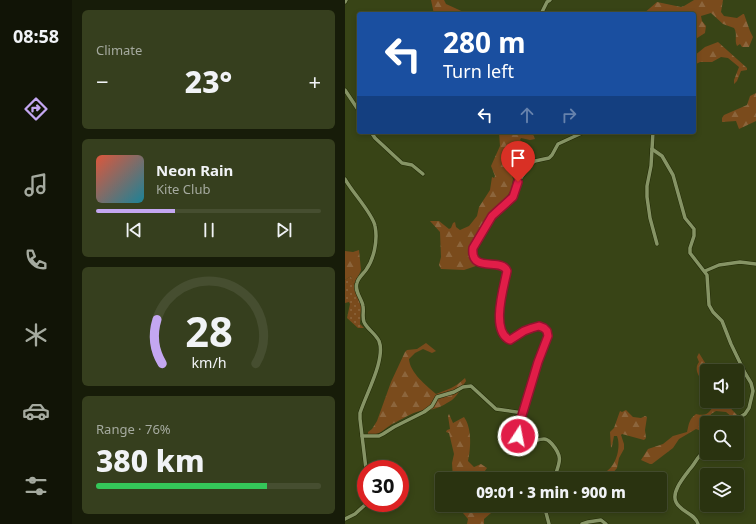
<!DOCTYPE html>
<meta charset="utf-8">
<style>
body{margin:0;font-family:"Noto Sans",sans-serif;background:#363f1e;color:#f1f3f6;height:100vh;display:flex;flex-direction:column;font-size:15px;white-space:nowrap}
*{box-sizing:border-box;margin:0}
p{font-size:13px;color:#a5aa9f}
.icon{flex:none;width:22px;height:22px;fill:none;stroke:currentColor;stroke-width:2;stroke-linecap:round;stroke-linejoin:round}
.map{position:relative;flex:1;overflow:hidden}
.panel{display:flex;flex-direction:column;gap:10px;padding:10px;background:#171c09;width:273px}
.panel>*{flex:none}
.guide{position:absolute;left:12px;top:12px;width:339px;height:122px;border-radius:4px;box-shadow:0 2px 6px #0003,0 0 0 1px #464e30;background:#1a4fa0;color:#fff;overflow:hidden}
.buttons{position:absolute;left:355px;top:364px;display:grid;gap:8px}
.buttons a{display:grid;place-items:center;width:44px;height:44px;border-radius:4px;background:#2a3310;box-shadow:0 2px 6px #0003,0 0 0 1px #464e30;font-size:20px}
.speed{position:absolute;left:12px;top:460px;display:flex;gap:8px;font-size:20px;font-weight:700;text-align:center}
.speed>*{display:grid;place-content:center;width:52px;height:52px;border-radius:50%;background:#2a3310;box-shadow:0 2px 6px #0003,0 0 0 1px #464e30;line-height:1}
.speed .limit{border:6px solid #d22;background:#fff;color:#111}
.pin{position:absolute;display:grid;place-items:center;width:34px;height:34px;color:#fff;margin:-41px -17px;border-radius:50% 50% 50% 0;rotate:-45deg;box-shadow:0 0 4px #0007}
.pin .icon{rotate:45deg}
.me{position:absolute;width:44px;margin:-22px;rotate:11deg;stroke-linejoin:round;filter:drop-shadow(0 0 3px #0008)}
.turn{display:flex;align-items:center;gap:14px;height:84px;padding:0 20px;font-size:18px}
.turn .icon{width:52px;height:52px;stroke-width:2.5}
.turn b{display:block;font-size:28px;line-height:34px}
.lanes{display:flex;align-items:center;height:38px;padding:0 20px;background:#0003;justify-content:center;gap:20px;direction:ltr}
.lanes .off{opacity:.35}
.big{font-size:30px;font-weight:800;line-height:1.1}
.panel .widget{flex:1;display:flex;flex-direction:column;justify-content:center;gap:6px;min-width:0;padding:0 14px;border-radius:6px;background:#363f1e}
.panel .dial{align-items:center;gap:0}
.dial svg{height:104px;overflow:visible;fill:none;stroke:#464e30;stroke-width:7;stroke-linecap:round;text-anchor:middle}
.dial text{fill:#f1f3f6;stroke:none}
.song{display:flex;align-items:center;gap:12px}
.cover{width:48px;height:48px;border-radius:6px;background:linear-gradient(135deg,hsl(10 70% 55%),hsl(190 70% 35%))}
.played{height:4px;border-radius:2px;background:linear-gradient(90deg,#c4a7f1 35%,#464e30 35%)}
.keys{display:flex;justify-content:space-around;direction:ltr}
.heat{display:flex;justify-content:space-between;align-items:center;font-size:22px;direction:ltr}
.charge{height:6px;border-radius:3px;background:linear-gradient(90deg,#34c759 76%,#464e30 0)}
.trip{position:absolute;left:90px;top:472px;width:232px;height:40px;border-radius:4px;background:#2a3310;box-shadow:0 2px 6px #0003,0 0 0 1px #464e30;font-weight:800;line-height:40px;text-align:center}
main{display:flex;flex:1;min-height:0}
.dock{display:flex;flex-direction:column;width:72px;justify-content:space-around;align-items:center;background:#111406;color:#a5aa9f}
.dock .icon{width:28px;height:28px}
.dock .on{color:#c4a7f1}
.dock b{font-size:18px;color:#f1f3f6}
.map>svg:first-child{display:block}
.grass{fill:url(#grass-dots)}
.forest{fill:url(#forest-firs)}
.lines{fill:none;stroke-linecap:round;stroke-linejoin:round}
.minor-casing{stroke:#212906;stroke-width:4.5}
.minor{stroke:#869465;stroke-width:3.5}
.route-casing{stroke:#92132f;stroke-width:10}
.route{stroke:#e11d48;stroke-width:7}
</style>
<main>
<nav class="dock">
<b>08:58</b>
<svg class="icon on" aria-label="directions" viewBox="0 0 24 24"><path d="M12 3l9 9-9 9-9-9zM9 14v-3h6M13 9l2 2-2 2"/></svg>
<svg class="icon" aria-label="music" viewBox="0 0 24 24"><path d="M9 18V5l10-2v13"/><circle cx="6" cy="18" r="3"/><circle cx="16" cy="16" r="3"/></svg>
<svg class="icon" aria-label="phone" viewBox="0 0 24 24"><path d="M5 4h4l2 5-3 2q2 4 5 5l2-3 5 2v4C11 20 4 13 5 4z"/></svg>
<svg class="icon" aria-label="climate" viewBox="0 0 24 24"><path d="M12 3v18M4 7l16 10M4 17L20 7"/></svg>
<svg class="icon" aria-label="car" viewBox="0 0 24 24"><path d="M5 17H2v-5l4-1 3-4h7l3 4 3 1v5h-3M9 17h6M6 11h13"/><circle cx="7" cy="17" r="2"/><circle cx="17" cy="17" r="2"/></svg>
<svg class="icon" aria-label="filters" viewBox="0 0 24 24"><path d="M4 7h16M4 17h16"/><circle cx="9" cy="7" r="2"/><circle cx="15" cy="17" r="2"/></svg>
</nav>
<section class="panel">
<div class="widget"><p>Climate</p>
<div class="heat"><a>−</a><b class="big">23°</b><a>+</a></div>
</div>
<div class="widget">
<div class="song"><i class="cover"></i><div><b>Neon Rain</b><p>Kite Club</p></div></div>
<div class="played"></div>
<div class="keys"><svg class="icon" aria-label="previous" viewBox="0 0 24 24"><path d="M18 5L8 12l10 7zM5 5v14"/></svg><svg class="icon" aria-label="pause" viewBox="0 0 24 24"><path d="M8 5v14M16 5v14"/></svg><svg class="icon" aria-label="next" viewBox="0 0 24 24"><path d="M6 5l10 7-10 7zM19 5v14"/></svg></div>
</div>
<div class="widget dial"><svg viewBox="0 0 100 80">
<path d="M14 69A42 42 0 1 1 86 69"/>
<path d="M14 69A42 42 0 0 1 10 35" stroke="#c4a7f1"/>
<text x="50" y="56" font-size="32" font-weight="700">28</text>
<text x="50" y="72" font-size="11">km/h</text>
</svg></div>
<div class="widget"><p>Range · 76%</p><b class="big">380 km</b><div class="charge"></div></div>
</section>
<div class="map">
<svg width="411" height="524" viewBox="0 0 411 524">
<defs>
<pattern id="grass-dots" width="8" height="8" patternUnits="userSpaceOnUse"><rect width="8" height="8" fill="#7a4b1c"/><path d="M2 2h.1M6 6h.1" fill="none" stroke="#8c653c" stroke-width="1.8" stroke-linecap="round"/></pattern>
<pattern id="forest-firs" width="22" height="20" patternUnits="userSpaceOnUse"><rect width="22" height="20" fill="#7a4b1c"/><path d="M5 1l3.5 6h-7zM16 11l3.5 6h-7z" fill="#8c653c"/></pattern>
</defs>
<rect width="100%" height="100%" fill="#384416"/>
<path class="grass" d="M6,276L16,306L15,324L19,328H13L2,318L5,304L4,302L0,303V280Z"/>
<g class="forest">
<path d="M86,0H99L101,4L123,14H89Z"/>
<path d="M349,0H378L376,12L379,16L392,18L398,14H399L405,31L408,37L404,47H397L395,44L392,46C389,40 393,34 389,28L378,24L366,13L356,16L357,21L361,26L360,33L349,40V14H298L312,2L336,7L339,6Z"/>
<path d="M373,42L402,68V70L396,71L392,81L389,84V80L394,67L383,58L376,57L367,62H355L349,65V56L360,47Z"/>
<path d="M411,93V121L394,129L391,121L377,122V118L379,115L402,105L405,96Z"/>
<path d="M154,132H187L190,139L185,140L176,138L175,140L187,151V156L177,167L165,169V171L168,179L166,190L159,201L143,216L138,228L126,247L125,253L126,258L134,265L119,270L96,269L94,265L96,257L95,232L85,221H94L104,229L106,228L108,223L110,222L111,227L115,230L124,226L132,216L134,207L145,190L147,177L149,178L150,176L146,166L155,146Z"/>
<path d="M14,250L16,270L9,286L6,276L0,280V251L8,252Z"/>
<path d="M81,343L91,351L87,353L78,349L70,353L64,359C65,373 81,385 91,394C102,390 111,387 120,378L121,381C117,387 113,395 107,400C101,404 92,409 84,410C82,411 78,410 75,411C66,413 56,420 47,424C38,430 34,436 23,434V432L27,429L32,421L46,382L60,352L62,350L72,349Z"/>
<path d="M354,353L362,366L363,371H362V385C355,379 348,370 354,362L352,357Z"/>
<path d="M371,401C383,401 385,409 393,416L387,417L381,412L371,411L366,414L360,430L356,431L351,429L334,439L328,448L307,464H305L296,460L303,449L318,444L328,436L342,432C344,424 344,419 351,414C363,417 365,412 371,401Z"/>
<path d="M281,410L288,417L296,418L300,416L302,417L300,430L301,438L299,440L277,434L276,435L279,444V449L274,458L272,468L267,474L256,479H252C254,474 258,474 262,471C272,464 276,446 272,436H269L267,446L266,448L265,432L269,428L275,411L277,412Z"/>
<path d="M104,414L108,423L119,417C127,428 126,448 123,461L129,467L136,464L142,468L137,475L140,479H108L107,463L109,454L104,433L101,432L102,430L105,429L103,416Z"/>
<path d="M118,505H149L146,513L139,519V524H122L123,519L118,513Z"/>
</g>
<g class="lines">
<defs>
<g id="minor">
<path d="M0,2L1,0"/>
<path d="M196,14L202,2L205,0"/>
<path d="M0,90L14,111"/>
<path d="M26,132L30,138L57,163L67,165L78,174"/>
<path d="M308,132L306,166L302,186V197L305,218L312,244"/>
<path d="M307,149L317,156L328,175L340,218L349,229V236L345,248V253L362,275L364,305L368,312L377,321L386,344L400,373L406,383L408,391L404,408L400,414L392,419L391,423"/>
<path d="M0,179C7,192 28,214 30,226C33,240 29,259 21,270C18,274 13,278 12,283C9,291 17,299 18,306C19,312 17,317 19,322C22,329 30,333 34,341C41,359 21,394 15,413V419L21,469"/>
<path d="M360,271L374,265L395,262L411,264"/>
<path d="M178,413L193,362L203,337L202,331L199,328L194,326L179,331L165,340C145,331 159,287 162,271C158,258 140,271 129,256L128,247L147,216L168,197L173,182L185,165L190,161L204,158L207,155L213,144L239,132"/>
<path d="M17,436H34L38,434L49,427L79,412L87,406L92,397L109,392L118,387L126,386L151,409L178,413C175,423 168,434 178,442C187,443 192,439 199,439C203,439 205,442 207,444C219,458 214,463 209,479"/>
<path d="M368,453H378"/>
<path d="M169,479L175,477L179,479"/>
<path d="M199,505L204,524"/>
<path d="M0,519L10,514L22,503"/>
<path d="M237,524L243,522L256,520L261,524"/>
<path d="M353,524C350,513 335,512 331,502C326,492 339,477 345,469C351,463 353,453 362,452"/>
</g>
</defs>
<use href="#minor" class="minor-casing"/>
<use href="#minor" class="minor"/>
</g>
<g class="lines">
<defs>
<path id="route" d="M173,436L172,432L193,362L203,336L202,331L199,328L194,326L187,328L179,331L165,340C145,331 159,287 162,271C157,257 125,274 128,248L147,216L168,197L173,182"/>
</defs>
<use href="#route" class="route-casing"/>
<use href="#route" class="route"/>
</g>
</svg>
<div class="buttons">
<a><svg class="icon" aria-label="sound" viewBox="0 0 24 24"><path d="M4 9h4l5-4v14l-5-4H4zM17 9q2 3 0 6"/></svg></a>
<a><svg class="icon" aria-label="search" viewBox="0 0 24 24"><circle cx="10" cy="10" r="6"/><path d="M15 15l6 6"/></svg></a>
<a><svg class="icon" aria-label="layers" viewBox="0 0 24 24"><path d="M12 4l9 5-9 5-9-5zM3 14l9 5 9-5"/></svg></a>
</div>
<div class="speed"><div class="limit">30</div></div>
<div class="pin" style="left:173px;top:182px;background:#d93025"><svg class="icon" aria-label="arrive" viewBox="0 0 24 24"><path d="M6 21V4h12l-3 4 3 4H6"/></svg></div>
<svg class="me" style="left:173px;top:436px" viewBox="-20 -20 40 40"><circle r="17" fill="#e11d48" stroke="#fff" stroke-width="3"/><path d="M0-11L8 9 0 5-8 9z" fill="#fff"/></svg>
<div class="trip">09:01 · 3 min · 900 m</div>
<div class="guide">
<div class="turn"><svg class="icon" aria-label="left" viewBox="0 0 24 24"><path d="M17 20v-9H6M10 6l-5 5 5 5"/></svg><div><b>280 m</b>Turn left</div></div>
<div class="lanes"><svg class="icon" aria-label="left" viewBox="0 0 24 24"><path d="M17 20v-9H6M10 6l-5 5 5 5"/></svg><svg class="icon off" aria-label="ahead" viewBox="0 0 24 24"><path d="M12 20V5M6 11l6-6 6 6"/></svg><svg class="icon off" aria-label="right" viewBox="0 0 24 24"><path d="M7 20v-9h11M14 6l5 5-5 5"/></svg></div>
</div>
</div>
</main>
